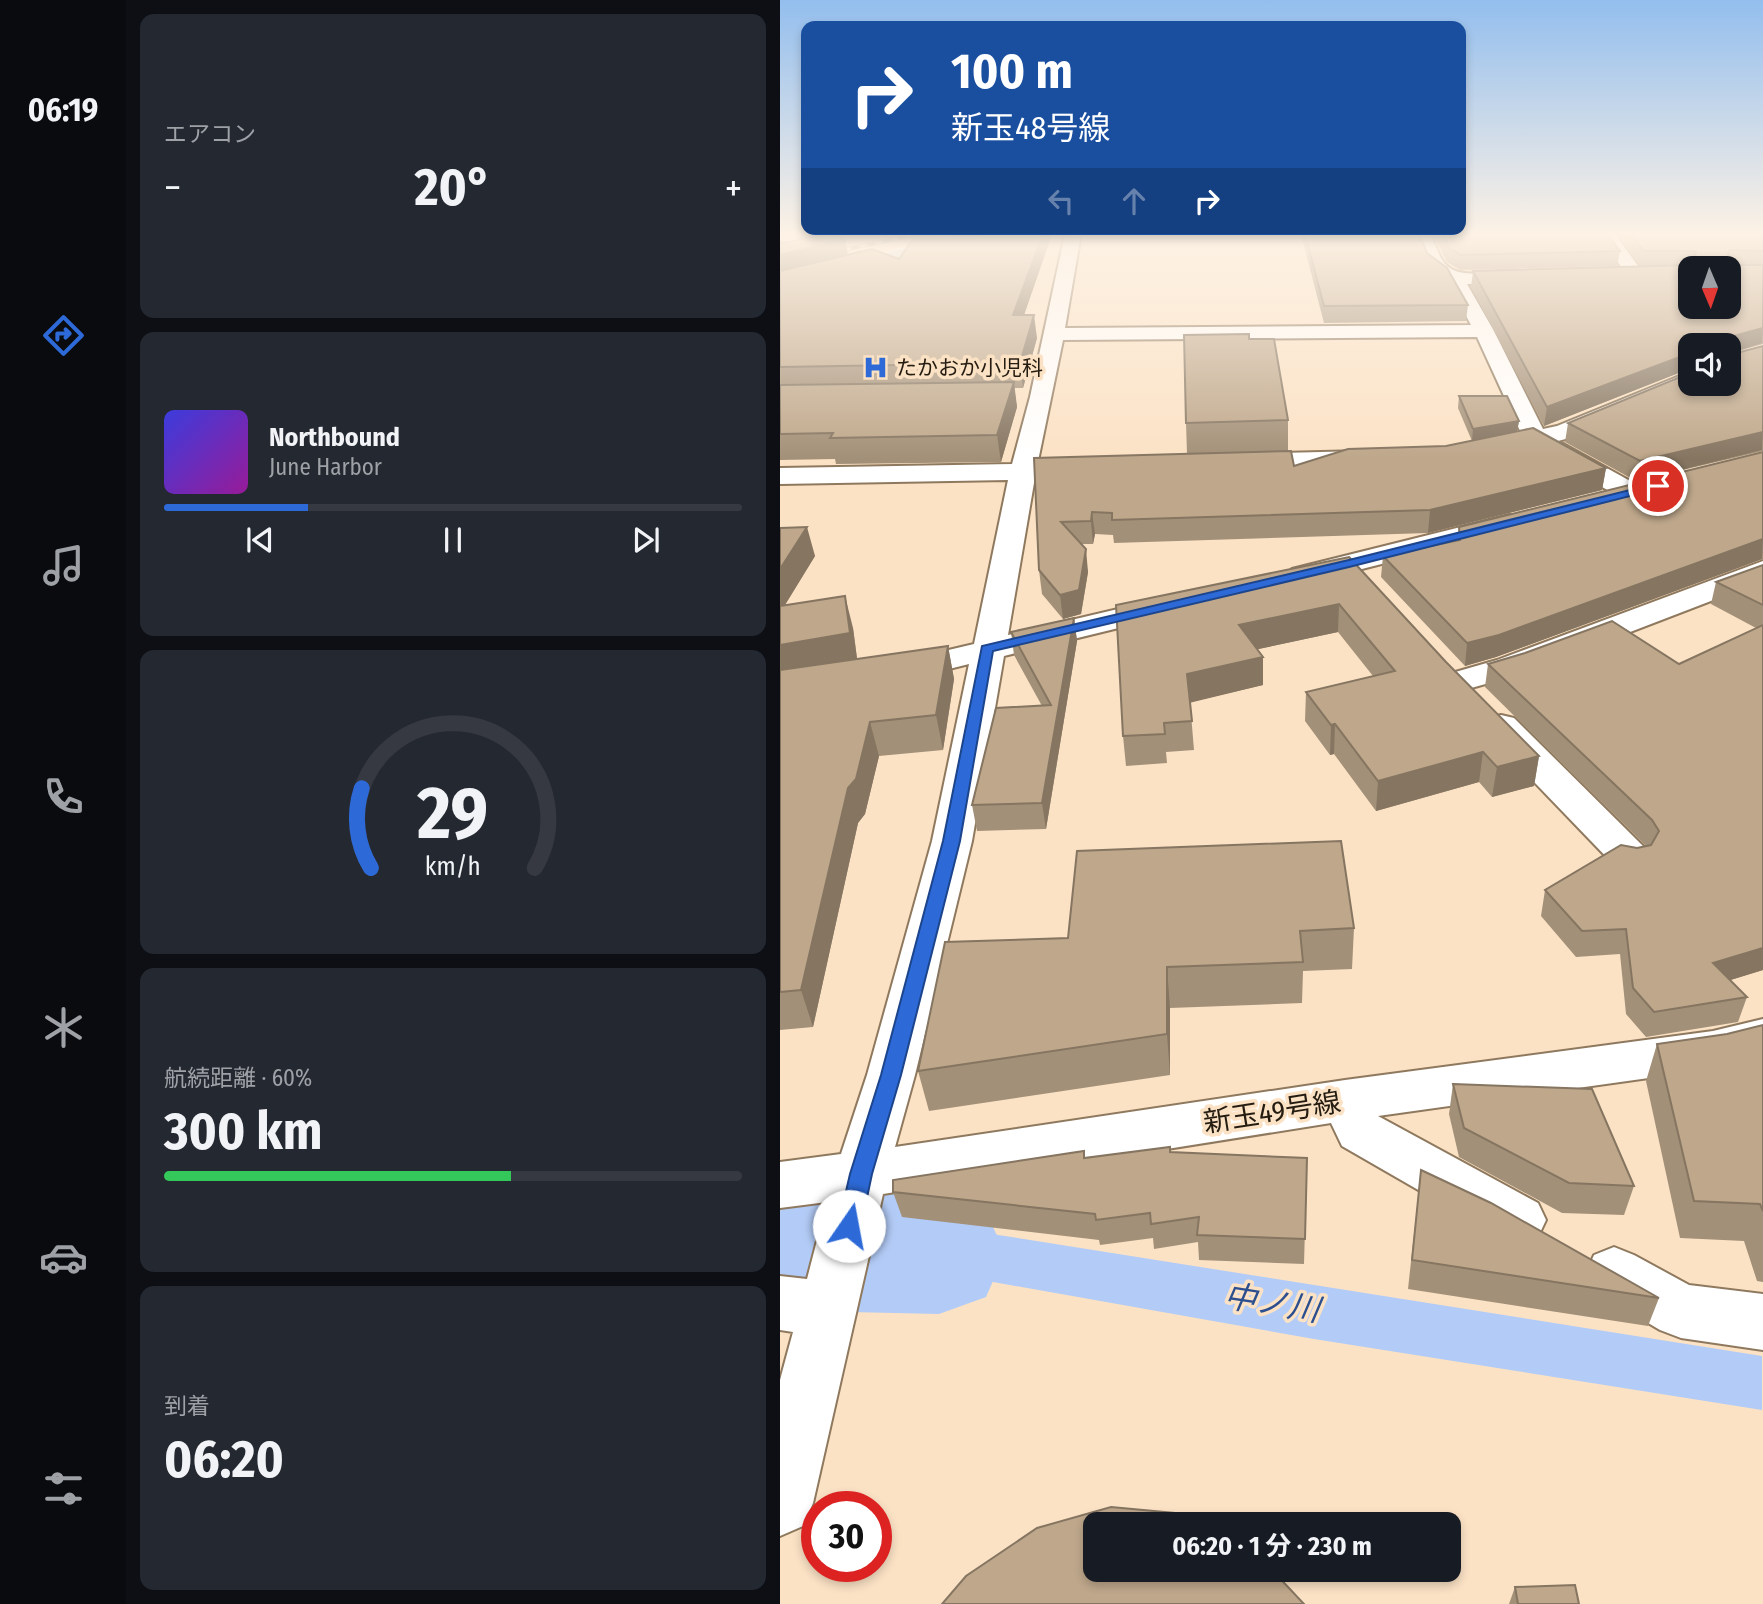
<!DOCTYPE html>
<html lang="ja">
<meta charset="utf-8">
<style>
body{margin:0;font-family:"Fira Sans Condensed","Noto Sans JP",sans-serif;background:#242831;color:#f1f3f6;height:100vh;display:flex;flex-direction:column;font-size:26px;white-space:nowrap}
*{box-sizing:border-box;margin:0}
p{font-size:23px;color:#9ea1a6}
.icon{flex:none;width:38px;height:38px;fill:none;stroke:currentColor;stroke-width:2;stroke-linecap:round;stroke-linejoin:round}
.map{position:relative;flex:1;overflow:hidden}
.side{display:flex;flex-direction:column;gap:14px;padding:14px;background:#0d0f14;width:654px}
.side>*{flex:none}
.banner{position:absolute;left:21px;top:21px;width:665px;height:214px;border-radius:14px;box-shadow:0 4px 10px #0003;background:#1a4fa0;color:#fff;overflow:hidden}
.needle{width:46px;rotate:178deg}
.controls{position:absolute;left:898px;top:256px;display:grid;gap:14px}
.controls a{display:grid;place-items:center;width:63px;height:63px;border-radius:14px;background:#171b24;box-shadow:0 4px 10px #0003;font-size:35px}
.speed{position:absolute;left:21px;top:1491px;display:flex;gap:14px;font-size:35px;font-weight:700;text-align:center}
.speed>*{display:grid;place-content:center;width:91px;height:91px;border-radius:50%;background:#171b24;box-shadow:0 4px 10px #0003;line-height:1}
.speed .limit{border:10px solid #d22;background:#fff;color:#111}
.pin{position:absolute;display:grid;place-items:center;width:60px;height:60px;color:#fff;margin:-30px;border:4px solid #fff;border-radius:50%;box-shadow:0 2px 7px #0007}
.me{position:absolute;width:77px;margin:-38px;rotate:12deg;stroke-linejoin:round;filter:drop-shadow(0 0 5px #0008)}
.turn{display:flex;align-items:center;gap:24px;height:147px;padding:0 35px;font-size:32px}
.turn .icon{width:91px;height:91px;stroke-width:2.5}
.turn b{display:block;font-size:49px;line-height:60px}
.lanes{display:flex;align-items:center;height:66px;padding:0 35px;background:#0003;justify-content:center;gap:35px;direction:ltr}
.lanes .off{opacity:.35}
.big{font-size:52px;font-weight:700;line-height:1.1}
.side .card{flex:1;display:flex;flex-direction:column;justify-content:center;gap:10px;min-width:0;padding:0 24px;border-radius:14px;background:#242831}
.side .dial{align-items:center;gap:0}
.dial svg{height:182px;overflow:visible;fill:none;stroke:#363941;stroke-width:7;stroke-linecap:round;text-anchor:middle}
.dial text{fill:#f1f3f6;stroke:none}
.song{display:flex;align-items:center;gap:21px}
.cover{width:84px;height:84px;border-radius:10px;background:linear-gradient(135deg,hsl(240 70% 55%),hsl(300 70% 35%))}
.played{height:7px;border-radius:4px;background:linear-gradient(90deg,#2d6ad8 25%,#363941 25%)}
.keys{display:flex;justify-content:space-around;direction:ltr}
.heat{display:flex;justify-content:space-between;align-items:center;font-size:38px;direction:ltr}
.charge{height:10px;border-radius:5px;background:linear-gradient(90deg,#34c759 60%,#363941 0)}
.trip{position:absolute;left:303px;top:1512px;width:378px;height:70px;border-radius:14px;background:#171b24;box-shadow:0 4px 10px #0003;font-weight:700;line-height:70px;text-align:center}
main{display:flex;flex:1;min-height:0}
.menu{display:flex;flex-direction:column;width:126px;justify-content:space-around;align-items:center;background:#090b0e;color:#9ea1a6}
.menu .icon{width:49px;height:49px}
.menu .on{color:#2d6ad8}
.menu b{font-size:32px;color:#f1f3f6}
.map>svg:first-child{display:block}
.water{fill:#b3ccf7}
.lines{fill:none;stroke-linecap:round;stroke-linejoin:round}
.river{fill:#b3ccf7;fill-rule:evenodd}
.minor-casing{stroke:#8f795e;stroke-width:4}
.major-casing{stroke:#fff;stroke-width:4}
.minor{fill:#fff;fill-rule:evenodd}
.major{fill:#d1dff6;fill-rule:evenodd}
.rail-casing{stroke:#887864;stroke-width:3.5}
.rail{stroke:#fbe2c5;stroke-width:2.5;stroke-dasharray:8;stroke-linecap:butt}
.wall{fill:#a39078}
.shaded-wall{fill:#857561}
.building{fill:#bea78b;stroke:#857561;stroke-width:2;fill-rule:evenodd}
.route{fill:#2d6ad8;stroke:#1d458c;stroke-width:2}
.labels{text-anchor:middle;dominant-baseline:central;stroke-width:7;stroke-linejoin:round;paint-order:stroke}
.far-poi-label{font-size:21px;fill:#251c11;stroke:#fbe2c5;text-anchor:start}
.near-street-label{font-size:28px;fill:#251c11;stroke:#fbe2c5}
.near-water-label{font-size:32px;font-style:italic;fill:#2a4e8e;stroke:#fbe2c5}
</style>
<main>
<nav class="menu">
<b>06:19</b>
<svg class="icon on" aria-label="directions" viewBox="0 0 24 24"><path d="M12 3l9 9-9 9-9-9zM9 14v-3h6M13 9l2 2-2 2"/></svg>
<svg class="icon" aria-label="music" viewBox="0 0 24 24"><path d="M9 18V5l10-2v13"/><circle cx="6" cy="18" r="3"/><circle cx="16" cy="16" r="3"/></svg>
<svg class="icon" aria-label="phone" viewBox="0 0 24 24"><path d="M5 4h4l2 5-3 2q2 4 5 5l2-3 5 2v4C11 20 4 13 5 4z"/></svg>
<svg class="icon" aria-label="climate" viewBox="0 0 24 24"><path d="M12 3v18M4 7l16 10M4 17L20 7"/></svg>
<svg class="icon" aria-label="car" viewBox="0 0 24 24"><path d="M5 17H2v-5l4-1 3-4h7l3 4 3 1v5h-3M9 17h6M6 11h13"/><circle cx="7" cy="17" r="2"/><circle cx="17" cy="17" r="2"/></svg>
<svg class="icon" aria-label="filters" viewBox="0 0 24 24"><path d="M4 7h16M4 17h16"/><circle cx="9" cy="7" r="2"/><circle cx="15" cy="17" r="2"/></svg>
</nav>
<section class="side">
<div class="card"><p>エアコン</p>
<div class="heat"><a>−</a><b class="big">20°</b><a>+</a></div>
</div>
<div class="card">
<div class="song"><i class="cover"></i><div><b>Northbound</b><p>June Harbor</p></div></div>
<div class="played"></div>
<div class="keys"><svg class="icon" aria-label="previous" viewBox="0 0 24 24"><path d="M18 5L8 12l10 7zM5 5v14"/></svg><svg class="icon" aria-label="pause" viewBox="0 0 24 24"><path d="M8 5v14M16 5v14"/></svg><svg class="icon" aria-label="next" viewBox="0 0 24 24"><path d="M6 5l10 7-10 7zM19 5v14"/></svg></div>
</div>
<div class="card dial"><svg viewBox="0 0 100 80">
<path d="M14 69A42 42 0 1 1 86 69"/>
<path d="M14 69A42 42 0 0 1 10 34" stroke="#2d6ad8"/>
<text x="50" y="56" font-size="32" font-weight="700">29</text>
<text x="50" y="72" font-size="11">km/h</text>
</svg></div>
<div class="card"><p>航続距離 · 60%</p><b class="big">300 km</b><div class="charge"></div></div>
<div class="card"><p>到着</p><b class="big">06:20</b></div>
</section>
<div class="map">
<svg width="983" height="1604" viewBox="0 0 983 1604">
<rect width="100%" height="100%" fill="#fbe2c5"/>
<g class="water">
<path d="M96,1227L212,1234L982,1356V1410L534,1339L202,1280L85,1271Z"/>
<path d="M33,1229L19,1274L0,1275V1232Z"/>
</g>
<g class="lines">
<path class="river" d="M25,1191L159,1194L206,1211L225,1254L206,1297L159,1314L25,1311L0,1314V1194Z"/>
<defs>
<g id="minor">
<path d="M0,234H20L21,236L13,241H0Z"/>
<path d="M285,234H301L285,328L691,325L668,282L648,267L634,234H650C655,243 659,258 666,265C687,286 736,259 752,277L743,283L687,284L714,331L763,429L777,426L902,375L910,373V383H919L793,437L778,441L861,487L865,493L861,499L852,501L843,499L751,446L715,453L706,451L703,446L706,441L741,433L697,337L283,340L258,461L277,463L281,468L277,473L255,477L228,635L389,597L400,599L404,606L400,613L224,656L192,841L135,1075L115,1147L565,1080L933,1031L983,1019V1056L933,1069L598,1116L758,1203L766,1220L758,1237L739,1244L720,1237L562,1146L551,1123L103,1194L33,1503L23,1526L0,1536V1380L13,1332L0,1330V1276L27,1279L47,1202L0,1208V1162L61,1154L87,1075L152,841L189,664L121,681L109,678L104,671L109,664L194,644L228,480L0,484V468L232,464L250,397Z"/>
<path d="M818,234H835L864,274L861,278H849Z"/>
<path d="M582,451L591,454L595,459L591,464L461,470L452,467L448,462L452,457L461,454Z"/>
<path d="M729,515L739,517L743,523L739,529L523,584L512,581L508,575L512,569Z"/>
<path d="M983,561V581L741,674L677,692L665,689L660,682L665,675L717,660Z"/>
<path d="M721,715L734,718L864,847L870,857L864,867L850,870L836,867L708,734L703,726L708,718Z"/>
<path d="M834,1247L854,1255L909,1285L983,1294V1350L901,1338L880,1330L814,1291L806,1273L814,1255Z"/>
</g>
<path id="major" d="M182,234H211L209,238L0,292V280Z"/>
</defs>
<use href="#minor" class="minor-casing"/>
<use href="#major" class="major-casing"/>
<use href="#minor" class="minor"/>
<use href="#major" class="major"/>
<defs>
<path id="rail" d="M48,253L140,234"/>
</defs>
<use href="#rail" class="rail-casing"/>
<use href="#rail" class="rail"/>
</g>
<g class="wall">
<path d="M197,234H271V237L244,315L257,338L243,388H234L237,407L221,462L56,464L55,459L0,460V244L68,255L119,259L195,239Z"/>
<path d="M521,234H639L647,253L688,305L686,321L544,323Z"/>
<path d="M653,234H827L840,251L837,266L680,270L667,262Z"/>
<path d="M838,234H983V344L951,353L953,354L983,346V451L856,481L785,442L788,423L948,383L910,345V371L901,372L764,426L691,287L693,271L861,266Z"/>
<path d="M469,339L508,420V451L514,466L666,446L692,441L678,408L679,396L739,421L737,431L826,468L822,490L648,533L334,543L333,535L315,534L313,544H301L308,572L301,614L283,619L262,594L259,570L254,458L407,454L406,423Z"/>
<path d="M983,452V559L716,657L685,666L601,577L603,556L677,540L679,527Z"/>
<path d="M0,528L35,556L5,605L73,628L77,659L168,646L174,679L163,750L99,756L85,814L78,823L33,1027L0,1030Z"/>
<path d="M569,557L666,662L759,756L754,786L712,797L699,782L596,811L554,754L550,755L525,721L526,692L593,676L558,632L478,649L483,685L410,702L414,750L386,752L387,763L346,766L343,736Z"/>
<path d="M983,565V970L950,980L967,997L958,1022L866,1037L846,1014L840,954L796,957L761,916L765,890L857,848L866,846L705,687L708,664H899L976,628L931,604L936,582Z"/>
<path d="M294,618L297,641L266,829L197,831L192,805L262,706L234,655L231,632Z"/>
<path d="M574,928L572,969L523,971L522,1003L390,1008V1075L149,1111L138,1071L288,938Z"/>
<path d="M983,1025V1282L977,1281L964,1241L900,1238L866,1081L877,1044L947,1034Z"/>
<path d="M673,1084L854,1186L844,1215L782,1213L679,1157L669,1114Z"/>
<path d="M304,1151L305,1158L390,1152L527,1158L524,1264L419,1260L418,1242L374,1249L373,1238L320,1245L319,1240L122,1217L113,1192Z"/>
<path d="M641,1170L879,1298L868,1326L628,1289Z"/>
<path d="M735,1587L799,1604H729Z"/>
</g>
<g class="shaded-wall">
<path d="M263,234H271V237L236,338L233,315Z"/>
<path d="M65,239L69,260L0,277V255Z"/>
<path d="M254,315L257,338L243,388L240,363Z"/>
<path d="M983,328L982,343L948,354L950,337Z"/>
<path d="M910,354V371L901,372L764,426L767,407L905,355Z"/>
<path d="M234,382L237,407L221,462L217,435Z"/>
<path d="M739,421L737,432L692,441L693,429Z"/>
<path d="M983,432L982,450L856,481L860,461Z"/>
<path d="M826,468L822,490L648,533L650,510Z"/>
<path d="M312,512L315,534L313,544L311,521Z"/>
<path d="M27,527L35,556L0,613V569Z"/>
<path d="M983,539L982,559L716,657L685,666L687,643Z"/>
<path d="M306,549L308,572L301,614L283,619L280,595Z"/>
<path d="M65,596L73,628L78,666L0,679V645Z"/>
<path d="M559,604L558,632L460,653L459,625Z"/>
<path d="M294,618L297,641L266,829L262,803Z"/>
<path d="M168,646L174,679L163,750L156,715Z"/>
<path d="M483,657V685L409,703L407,674Z"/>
<path d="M90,722L99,756L85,814L78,823L33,1027L21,990L68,788Z"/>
<path d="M555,724L554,754L550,755L551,725Z"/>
<path d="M703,752L699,782L596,811L598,781Z"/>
<path d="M759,756L754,786L712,797L717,767Z"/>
<path d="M983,948V970L925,988L933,963Z"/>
<path d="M387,967L390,1008V1075L387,1034Z"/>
</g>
<g class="building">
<path d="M44,234H51L65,239L0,255V244Z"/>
<path d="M197,234H263L233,315H254L240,363L0,367V271L92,249L119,259L133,239H195Z"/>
<path d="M525,234H639L647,253L667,268L688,305L544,306Z"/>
<path d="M662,234H827L840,251L681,255L668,247Z"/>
<path d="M851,234H983V251L950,250L948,253L949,263L951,265H983V328L950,337L949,351L953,354L983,346V432L860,461L788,423L910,373V383H948V345H910V354L905,355L767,407L693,271L913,265L916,251H864ZM910,268H948V306H910Z"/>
<path d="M469,334V339H494L508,420L406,423L404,335Z"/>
<path d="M234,382L217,435L50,438L53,433L0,434V385Z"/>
<path d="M679,396H727L739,421L693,429Z"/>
<path d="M753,428L826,468L650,510L332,520V513L312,512L311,521L281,522L306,549L299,590L280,595L259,570L254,458L511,451L514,466L568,449L666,446Z"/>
<path d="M983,452V539L719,635L687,643L603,556L680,540L679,527Z"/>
<path d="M27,527L0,569V528Z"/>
<path d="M569,557L666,662L759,756L717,767L703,752L598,781L555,724L551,725L526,692L615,671L559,604L459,625L483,657L407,674L412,721L384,723L385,734L343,736L336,605Z"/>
<path d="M983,565V605L936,582Z"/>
<path d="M65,596L70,633L0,645V606Z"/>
<path d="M294,618L262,803L192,805L216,708L271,705L231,632Z"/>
<path d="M832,621L899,664L983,625V948L933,963L967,997L874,1012L853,988L846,929L802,931L765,890L841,845L857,848L871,845L879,831L872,820L708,664L745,653Z"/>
<path d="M168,646L156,715L90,722L76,779L68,788L21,990L0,992V670Z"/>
<path d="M561,841L574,928L520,931L523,962L387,967V1034L138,1071L165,942L288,938L297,851Z"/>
<path d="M983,1025V1211L980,1204L914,1201L877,1044L947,1034Z"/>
<path d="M673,1084L812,1089L854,1186L789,1183L684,1128Z"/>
<path d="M390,1147V1152L527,1158L525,1239L417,1235L419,1217L371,1224L370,1213L316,1220L315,1214L113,1192V1180L304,1151V1158Z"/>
<path d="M641,1170L711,1203L879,1298L632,1260Z"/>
<path d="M331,1507L406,1514L426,1524H315V1570H492L524,1604H162L186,1576L257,1528Z"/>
<path d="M795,1585L799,1604H738L735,1587Z"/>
</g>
<linearGradient id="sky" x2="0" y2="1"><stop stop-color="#93beee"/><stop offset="0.51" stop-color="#fdf2e5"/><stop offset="1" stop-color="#fdf2e5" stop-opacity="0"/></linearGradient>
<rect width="983" height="459" fill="url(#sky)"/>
<path class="route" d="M878,483L883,486L882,488L569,567L213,651L180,841L121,1075L92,1174L81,1226L77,1233L69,1236L61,1233L58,1226L70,1174L101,1075L163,841L202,646L569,560Z"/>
<defs>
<symbol id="hospital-bare" viewBox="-9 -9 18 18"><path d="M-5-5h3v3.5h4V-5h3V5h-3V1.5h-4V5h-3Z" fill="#2d6ad8" stroke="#fbe2c5" stroke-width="2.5" paint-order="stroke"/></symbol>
</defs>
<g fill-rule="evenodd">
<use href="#hospital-bare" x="78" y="350" width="35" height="35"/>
</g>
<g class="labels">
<g class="far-poi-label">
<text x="116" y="368">たかおか小児科</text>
</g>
<g class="near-street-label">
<text transform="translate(492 1112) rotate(-9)">新玉49号線</text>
</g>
<g class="near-water-label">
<text transform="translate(492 1303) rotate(9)">中ノ川</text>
</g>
</g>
</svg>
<div class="controls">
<a><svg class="needle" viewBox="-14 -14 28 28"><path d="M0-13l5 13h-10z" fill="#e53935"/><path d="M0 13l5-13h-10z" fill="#9ea1a6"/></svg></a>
<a><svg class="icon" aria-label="sound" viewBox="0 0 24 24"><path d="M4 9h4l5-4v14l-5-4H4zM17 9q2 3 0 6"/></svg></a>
</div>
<div class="speed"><div class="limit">30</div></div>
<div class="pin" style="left:878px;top:486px;background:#d93025"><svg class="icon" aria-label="arrive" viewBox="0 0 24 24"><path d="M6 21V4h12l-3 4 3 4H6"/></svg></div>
<svg class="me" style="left:69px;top:1226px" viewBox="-20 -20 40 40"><circle r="19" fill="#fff"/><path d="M0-13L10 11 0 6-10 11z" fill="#2d6ad8"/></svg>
<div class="trip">06:20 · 1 分 · 230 m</div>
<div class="banner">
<div class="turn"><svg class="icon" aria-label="right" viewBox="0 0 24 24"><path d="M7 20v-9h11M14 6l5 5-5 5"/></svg><div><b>100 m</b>新玉48号線</div></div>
<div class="lanes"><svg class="icon off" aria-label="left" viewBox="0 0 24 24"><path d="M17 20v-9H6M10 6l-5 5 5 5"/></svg><svg class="icon off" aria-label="ahead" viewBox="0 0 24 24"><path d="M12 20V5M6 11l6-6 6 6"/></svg><svg class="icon" aria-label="right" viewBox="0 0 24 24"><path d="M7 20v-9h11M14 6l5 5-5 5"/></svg></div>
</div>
</div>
</main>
